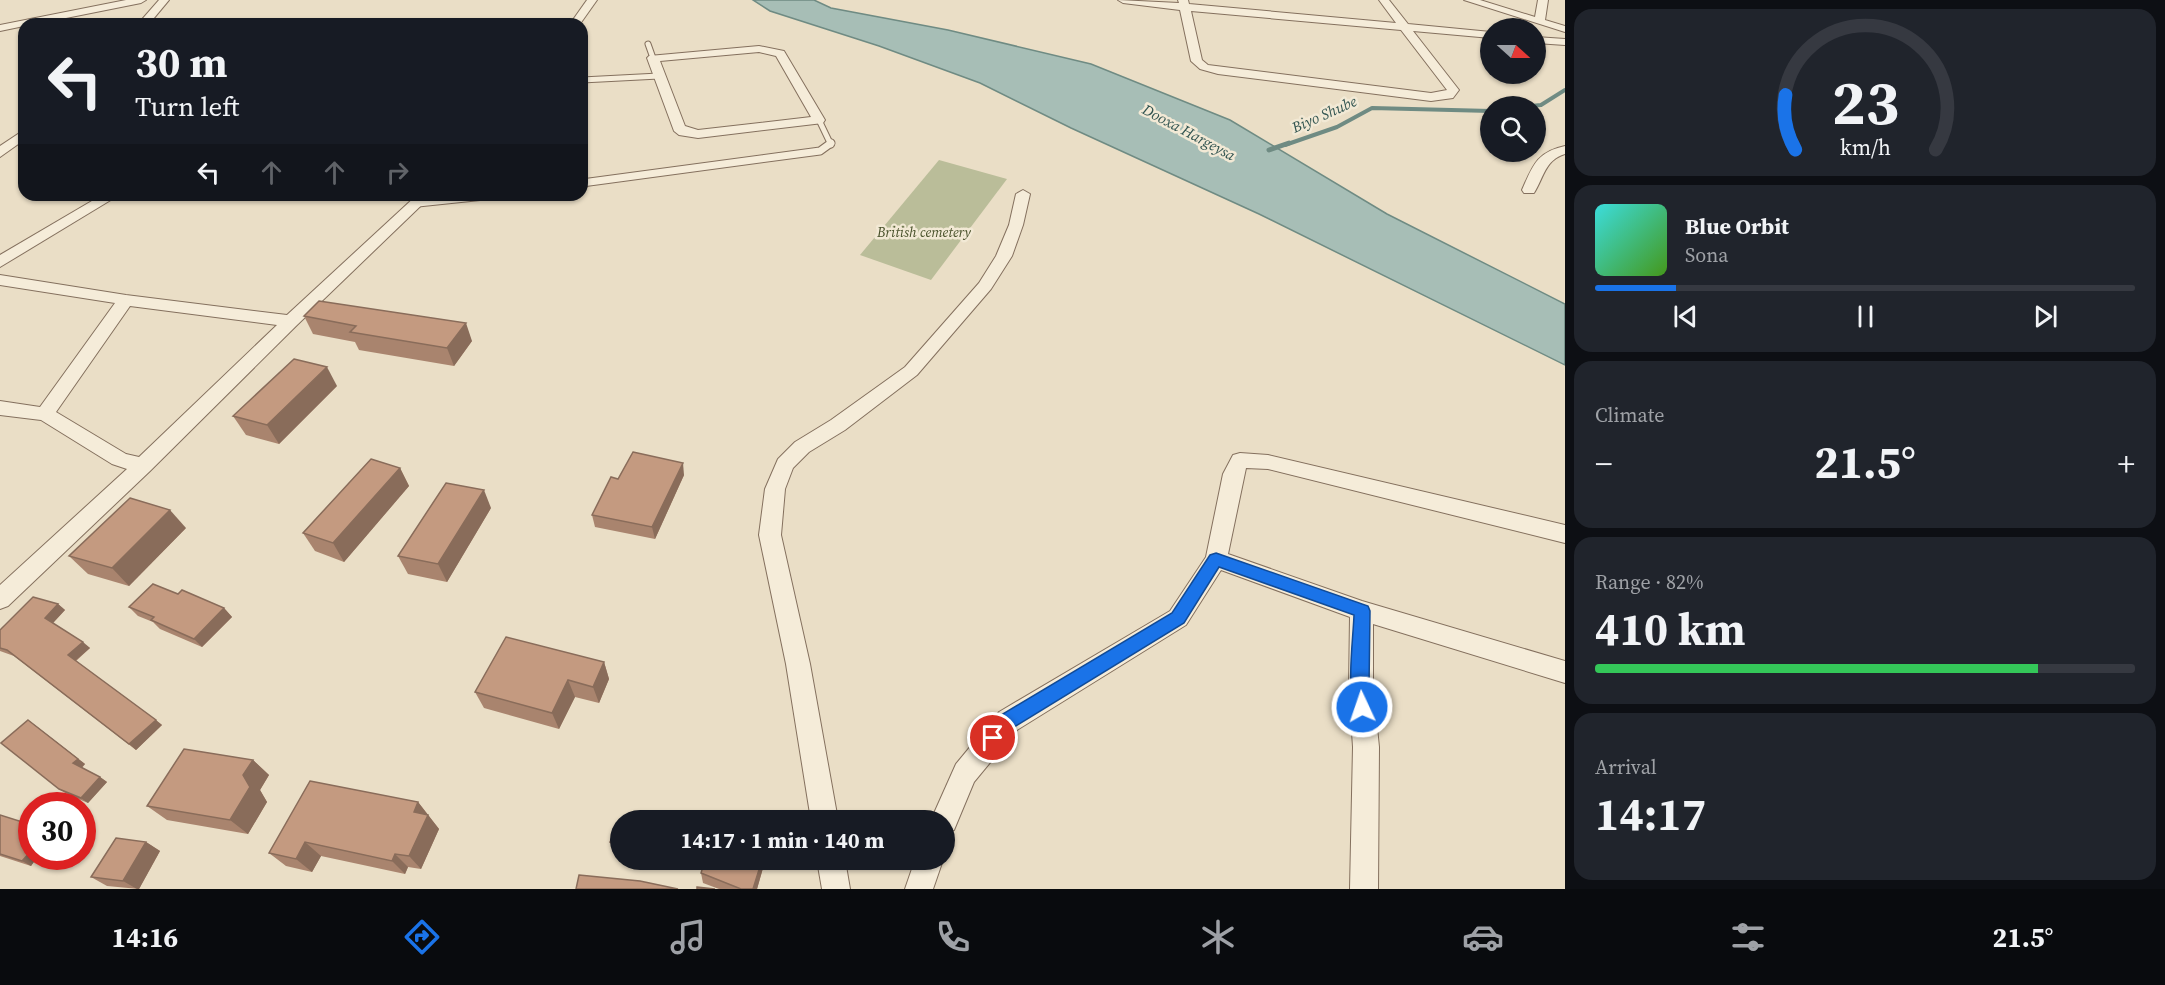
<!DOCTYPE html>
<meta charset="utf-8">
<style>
body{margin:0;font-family:"Source Serif 4",serif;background:#20242c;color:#f1f3f6;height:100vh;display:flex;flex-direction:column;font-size:22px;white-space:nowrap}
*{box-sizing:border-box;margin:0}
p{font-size:20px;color:#9ea1a6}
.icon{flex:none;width:33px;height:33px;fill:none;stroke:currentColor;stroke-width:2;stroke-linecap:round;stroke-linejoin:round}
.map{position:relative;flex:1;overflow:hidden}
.side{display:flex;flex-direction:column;gap:9px;padding:9px;background:#0d0f14;width:600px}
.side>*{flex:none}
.hud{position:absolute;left:18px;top:18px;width:570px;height:183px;border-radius:18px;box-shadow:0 2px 4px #0004;background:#171b24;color:#f1f3f6;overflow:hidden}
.needle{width:39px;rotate:111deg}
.buttons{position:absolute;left:1480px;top:18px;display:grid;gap:12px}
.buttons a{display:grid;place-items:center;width:66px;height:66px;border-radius:50%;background:#171b24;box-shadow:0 2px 4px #0004;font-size:30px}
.speed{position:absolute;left:18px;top:792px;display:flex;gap:12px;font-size:30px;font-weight:700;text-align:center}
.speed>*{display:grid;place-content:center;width:78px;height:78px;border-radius:50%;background:#171b24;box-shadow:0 2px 4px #0004;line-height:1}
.speed .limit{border:9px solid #d22;background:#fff;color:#111}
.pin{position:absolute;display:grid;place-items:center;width:51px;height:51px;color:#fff;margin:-26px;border:3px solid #fff;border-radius:50%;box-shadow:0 2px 6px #0007}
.me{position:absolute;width:66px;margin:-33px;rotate:357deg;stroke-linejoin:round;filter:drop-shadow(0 0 4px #0008)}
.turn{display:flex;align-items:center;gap:21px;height:126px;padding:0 18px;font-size:27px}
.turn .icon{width:78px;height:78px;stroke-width:2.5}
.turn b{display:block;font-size:42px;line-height:51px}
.lanes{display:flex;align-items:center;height:57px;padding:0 18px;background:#0003;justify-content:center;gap:30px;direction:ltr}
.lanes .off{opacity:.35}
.big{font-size:45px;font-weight:700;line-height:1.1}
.side .card{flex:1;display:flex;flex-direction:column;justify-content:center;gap:9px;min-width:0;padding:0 21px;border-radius:18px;background:#20242c}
.side .dial{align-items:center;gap:0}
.dial svg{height:156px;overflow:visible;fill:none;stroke:#363941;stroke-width:7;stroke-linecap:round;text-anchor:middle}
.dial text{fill:#f1f3f6;stroke:none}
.song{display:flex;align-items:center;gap:18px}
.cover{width:72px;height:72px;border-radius:9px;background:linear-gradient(135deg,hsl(180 70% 55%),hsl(100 70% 35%))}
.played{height:6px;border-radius:3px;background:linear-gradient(90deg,#1a73e8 15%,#363941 15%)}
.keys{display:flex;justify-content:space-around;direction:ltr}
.heat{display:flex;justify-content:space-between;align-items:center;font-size:33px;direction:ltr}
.charge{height:9px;border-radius:4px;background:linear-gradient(90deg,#34c759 82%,#363941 0)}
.trip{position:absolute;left:610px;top:810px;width:345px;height:60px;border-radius:30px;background:#171b24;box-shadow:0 2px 4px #0004;font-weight:700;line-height:60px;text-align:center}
.menu{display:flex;height:96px;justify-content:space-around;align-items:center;background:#090b0e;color:#9ea1a6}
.menu .icon{width:42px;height:42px}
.menu .current{color:#1a73e8}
.menu b{font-size:27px;color:#f1f3f6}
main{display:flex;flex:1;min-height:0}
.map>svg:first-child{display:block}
.cemetery{fill:#babd99}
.water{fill:#a7beb6;stroke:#6f8b83;stroke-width:1.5}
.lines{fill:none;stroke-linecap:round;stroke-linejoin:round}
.stream-far1{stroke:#6f8b83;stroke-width:4}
.stream{stroke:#6f8b83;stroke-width:5}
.service-far1-casing{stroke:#84705e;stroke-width:7}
.service-casing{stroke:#84705e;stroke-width:9}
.minor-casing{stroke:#84705e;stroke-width:2}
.service-far1{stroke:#f5ecd9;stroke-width:5}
.service{stroke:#f5ecd9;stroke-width:7}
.minor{fill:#f5ecd9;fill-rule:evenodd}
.wall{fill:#a9846e}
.shaded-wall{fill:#896c5a}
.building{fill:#c49a80;stroke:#896c5a;stroke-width:1.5}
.route{fill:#1a73e8;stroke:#114b97;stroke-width:1.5}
.labels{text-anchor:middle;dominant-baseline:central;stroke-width:5;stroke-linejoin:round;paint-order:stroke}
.far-park-label{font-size:14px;font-style:italic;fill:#475029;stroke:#f2e9d5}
.far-water-label{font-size:15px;font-style:italic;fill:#315450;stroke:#f2e9d5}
</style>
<main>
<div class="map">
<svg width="1565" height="889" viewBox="0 0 1565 889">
<rect width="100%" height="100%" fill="#eadec6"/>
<path class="cemetery" d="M939,160L1007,179L931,280L860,255Z"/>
<path class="water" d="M753,0H814L831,8L948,30L1091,64L1230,120L1387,214L1565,304V365L1259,214L1071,128L980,83L879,46L770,11Z"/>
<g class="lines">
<g class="stream-far1">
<path d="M1531,106L1541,105L1565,90"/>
<path d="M1285,145L1337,127L1372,108L1491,111"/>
</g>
<path class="stream" d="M1269,150L1289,143"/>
<defs>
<g id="service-far1">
<path d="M648,44L653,58"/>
<path d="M582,80L659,76"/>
<path d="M819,120L831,145"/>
</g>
<g id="service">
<path d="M582,183L820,151L831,143"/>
<path d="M418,203L494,195"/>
</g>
<g id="minor">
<path d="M126,0H146L141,3L36,24H24V26L0,31V25Z"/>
<path d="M159,0H169L149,24H138Z"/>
<path d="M587,0H597L580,24H570Z"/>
<path d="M1118,0L1179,3L1178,0H1188L1189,4L1396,23L1379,0H1389L1408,24L1491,32V38L1413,31L1459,90L1453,98L1431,101L1218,74L1200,69L1191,61L1180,10L1123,3ZM1191,11L1401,30L1447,90L1431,93L1208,65L1202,60Z"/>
<path d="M1464,0H1480L1535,17L1538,0H1548L1545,20L1565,26V32Z"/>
<path d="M1536,37L1565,39V45L1536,43Z"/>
<path d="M759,46L784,51L825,120L823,123L698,138L679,135L674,131L647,58L649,56ZM759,52L776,56L811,117L698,130L685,126L660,61Z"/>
<path d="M24,130V140L0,157V146Z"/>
<path d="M1565,146V154C1545,160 1544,177 1534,193H1524L1522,190C1533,165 1537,152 1565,146Z"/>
<path d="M1023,190L1030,194L1023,225L1012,256L991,289L917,375L845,430L809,452L793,468L785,489L781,535L810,664L838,820H811L786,664L759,535L765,489L778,459L795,442L831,420L905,367L979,283L996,256L1009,225L1016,194Z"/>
<path d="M102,195H119L0,267V255Z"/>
<path d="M417,195H432L297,325L150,471L8,606L0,609V585L127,469L112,464L41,420L0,415V401L40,407L115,303L0,285V275L126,295L287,315ZM130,306L277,325L139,457L126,454L56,412Z"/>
<path d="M1240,453L1268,455L1565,525V543L1268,469L1246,468L1228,554L1362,601L1565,661V683L1373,624V688L1379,747L1378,889H1350L1353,747L1349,688L1350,617L1221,570L1186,625L1017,730L974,782L954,830L945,833V820H931L956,764L999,712L1170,611L1206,557L1223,474L1233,455Z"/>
<path d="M817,860H845L850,889H822Z"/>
<path d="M915,860H943L933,889H905Z"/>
</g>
</defs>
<use href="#service-far1" class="service-far1-casing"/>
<use href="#service" class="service-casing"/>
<use href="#minor" class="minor-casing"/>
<use href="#service-far1" class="service-far1"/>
<use href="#service" class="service"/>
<use href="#minor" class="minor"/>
</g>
<g class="wall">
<path d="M304,316L472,341L454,366L359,350L355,342L313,334Z"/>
<path d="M337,386L279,444L246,435L233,416Z"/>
<path d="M400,468L409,486L344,562L315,551L303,533Z"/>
<path d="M684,475L655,539L595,527L592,515L618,479Z"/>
<path d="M491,508L447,582L408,574L398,556Z"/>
<path d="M186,528L129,586L88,574L69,556Z"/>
<path d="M178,594L224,608L232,617L202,647L160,629L153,622L138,616L129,607Z"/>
<path d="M58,604L65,610L53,623L90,648L76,661L162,725L136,750L14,656L0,651V630Z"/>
<path d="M604,662L609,679L599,703L575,697L559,729L484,708L475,692Z"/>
<path d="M28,720L85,764L82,768L100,777L107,782L88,803L67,794L59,789Z"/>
<path d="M253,760L269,775L260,790L267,802L248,834L167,820L147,806Z"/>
<path d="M418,802L439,829L421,869L408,867L405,874L321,856L312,872L286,866L269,853Z"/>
<path d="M0,815L32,856H38L31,866L0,856Z"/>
<path d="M621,824V850L612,847L610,842Z"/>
<path d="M146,842L160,851L139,889L107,886L91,877Z"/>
<path d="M645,860H657L655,864Z"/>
<path d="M763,868L757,889H719L703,883L701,873Z"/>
</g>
<g class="shaded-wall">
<path d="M466,323L472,341L454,366L447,348Z"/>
<path d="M327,367L337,386L279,444L267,425Z"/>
<path d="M683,463L684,475L655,539L652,527Z"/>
<path d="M400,468L409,486L344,562L333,543Z"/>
<path d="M484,490L491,508L447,582L438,564Z"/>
<path d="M170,510L186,528L129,586L112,568Z"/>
<path d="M58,604L65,610L52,624L45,618Z"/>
<path d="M224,608L232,617L202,647L194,639Z"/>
<path d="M83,642L90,648L75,661L68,655Z"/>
<path d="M604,662L609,679L599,703L593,687Z"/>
<path d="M568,680L575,697L559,729L552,713Z"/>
<path d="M28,720L36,726L85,764L80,769L73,763Z"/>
<path d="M156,720L162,725L136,750L129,744Z"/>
<path d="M253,760L269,775L260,790L267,802L248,834L230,820L243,775Z"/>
<path d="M100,777L107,782L88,803L81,798Z"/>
<path d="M418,802L439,829L421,869L409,856L414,812Z"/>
<path d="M146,842L160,851L139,889H137L123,881Z"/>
<path d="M305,842L321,856L312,872L296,859Z"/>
<path d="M32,850V856H38L31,866L22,861Z"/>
<path d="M395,854L408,867L405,874L392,861Z"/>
<path d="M762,860L763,868L757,889H753Z"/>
</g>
<g class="building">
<path d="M319,301L466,323L447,348L350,332L356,326L304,316Z"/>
<path d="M294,359L327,367L267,425L233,416Z"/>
<path d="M633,452L683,463L652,527L592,515L611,477L618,479Z"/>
<path d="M371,459L400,468L333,543L303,533Z"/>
<path d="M446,483L484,490L438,564L398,556Z"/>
<path d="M130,498L170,510L112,568L69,556Z"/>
<path d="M153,584L178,594L182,590L224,608L194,639L151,620L154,617L129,607Z"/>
<path d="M33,597L58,604L45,618L83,642L68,655L156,720L129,744L7,650L0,648V630Z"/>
<path d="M506,637L604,662L593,687L568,680L552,713L475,692Z"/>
<path d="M28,720L78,759L73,763L100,777L81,798L59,789L1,743Z"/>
<path d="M184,749L253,760L243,775L250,787L230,820L147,806Z"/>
<path d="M310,781L418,802L414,812L428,815L409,856L395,854L392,861L305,842L296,859L269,853Z"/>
<path d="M0,815L32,825V850L22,861L0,854Z"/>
<path d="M619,824H621V846L610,842Z"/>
<path d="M116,838L146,842L123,881L91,877Z"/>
<path d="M705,860H762L753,889H741L701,873Z"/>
<path d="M579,875L640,881L678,889H576Z"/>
<path d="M697,887L715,889H697Z"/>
</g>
<path class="route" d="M1216,553L1368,606L1370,611L1369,688L1371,707L1369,713L1362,716L1356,713C1346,689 1353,642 1354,615L1219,567L1184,623L1014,727L1000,744L993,747L987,744L984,738L1001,715L1172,613L1210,555Z"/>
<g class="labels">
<g class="far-park-label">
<text x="924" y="232">British cemetery</text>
</g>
<g class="far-water-label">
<text transform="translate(1324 114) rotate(-24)">Biyo Shube</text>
<text transform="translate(1189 132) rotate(28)">Dooxa Hargeysa</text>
</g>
</g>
</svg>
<div class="buttons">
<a><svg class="needle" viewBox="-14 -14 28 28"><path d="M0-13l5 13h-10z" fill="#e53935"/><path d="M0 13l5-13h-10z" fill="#9ea1a6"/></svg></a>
<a><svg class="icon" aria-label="search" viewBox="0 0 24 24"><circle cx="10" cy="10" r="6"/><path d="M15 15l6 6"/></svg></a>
</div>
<div class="speed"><div class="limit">30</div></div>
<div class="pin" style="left:993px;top:738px;background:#d93025"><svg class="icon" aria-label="arrive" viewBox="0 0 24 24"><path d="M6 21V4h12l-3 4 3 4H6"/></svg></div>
<svg class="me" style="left:1362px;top:707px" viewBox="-20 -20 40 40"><circle r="17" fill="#1a73e8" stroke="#fff" stroke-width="3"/><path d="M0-11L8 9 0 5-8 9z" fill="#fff"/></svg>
<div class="trip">14:17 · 1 min · 140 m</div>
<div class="hud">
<div class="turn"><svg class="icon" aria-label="left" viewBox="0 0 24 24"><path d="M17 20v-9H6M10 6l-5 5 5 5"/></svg><div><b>30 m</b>Turn left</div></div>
<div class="lanes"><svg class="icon" aria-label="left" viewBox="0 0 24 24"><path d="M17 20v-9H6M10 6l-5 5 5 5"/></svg><svg class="icon off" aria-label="ahead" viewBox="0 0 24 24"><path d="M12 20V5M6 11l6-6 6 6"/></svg><svg class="icon off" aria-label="ahead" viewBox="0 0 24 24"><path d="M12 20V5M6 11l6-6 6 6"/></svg><svg class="icon off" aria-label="right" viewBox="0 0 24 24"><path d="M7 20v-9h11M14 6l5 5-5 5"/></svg></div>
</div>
</div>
<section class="side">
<div class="card dial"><svg viewBox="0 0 100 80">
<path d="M14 69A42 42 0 1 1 86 69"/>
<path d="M14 69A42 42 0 0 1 9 41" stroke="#1a73e8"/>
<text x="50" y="56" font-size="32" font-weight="700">23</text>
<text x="50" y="72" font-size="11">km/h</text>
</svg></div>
<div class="card">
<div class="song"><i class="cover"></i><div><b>Blue Orbit</b><p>Sona</p></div></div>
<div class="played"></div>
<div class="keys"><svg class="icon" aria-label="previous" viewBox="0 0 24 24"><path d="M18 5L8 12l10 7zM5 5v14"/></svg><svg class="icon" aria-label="pause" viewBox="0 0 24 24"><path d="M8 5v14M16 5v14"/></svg><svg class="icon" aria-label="next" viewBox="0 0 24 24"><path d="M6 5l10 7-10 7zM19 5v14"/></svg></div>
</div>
<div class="card"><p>Climate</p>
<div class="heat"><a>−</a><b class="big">21.5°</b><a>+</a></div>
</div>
<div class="card"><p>Range · 82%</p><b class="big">410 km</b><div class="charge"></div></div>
<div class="card"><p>Arrival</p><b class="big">14:17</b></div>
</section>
</main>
<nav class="menu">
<b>14:16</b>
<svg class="icon current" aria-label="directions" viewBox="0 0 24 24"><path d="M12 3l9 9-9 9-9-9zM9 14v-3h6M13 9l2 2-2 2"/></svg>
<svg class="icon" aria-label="music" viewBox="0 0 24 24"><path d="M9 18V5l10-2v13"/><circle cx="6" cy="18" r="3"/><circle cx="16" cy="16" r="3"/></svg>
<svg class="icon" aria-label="phone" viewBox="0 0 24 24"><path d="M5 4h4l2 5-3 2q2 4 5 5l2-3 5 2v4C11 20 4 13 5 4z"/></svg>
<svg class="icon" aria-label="climate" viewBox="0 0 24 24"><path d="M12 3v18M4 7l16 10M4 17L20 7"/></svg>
<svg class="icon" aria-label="car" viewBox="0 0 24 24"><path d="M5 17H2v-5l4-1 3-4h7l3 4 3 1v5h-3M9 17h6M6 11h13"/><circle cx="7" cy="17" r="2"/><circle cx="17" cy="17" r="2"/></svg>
<svg class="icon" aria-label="filters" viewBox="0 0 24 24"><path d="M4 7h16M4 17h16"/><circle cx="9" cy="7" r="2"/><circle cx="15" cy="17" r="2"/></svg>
<b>21.5°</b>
</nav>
